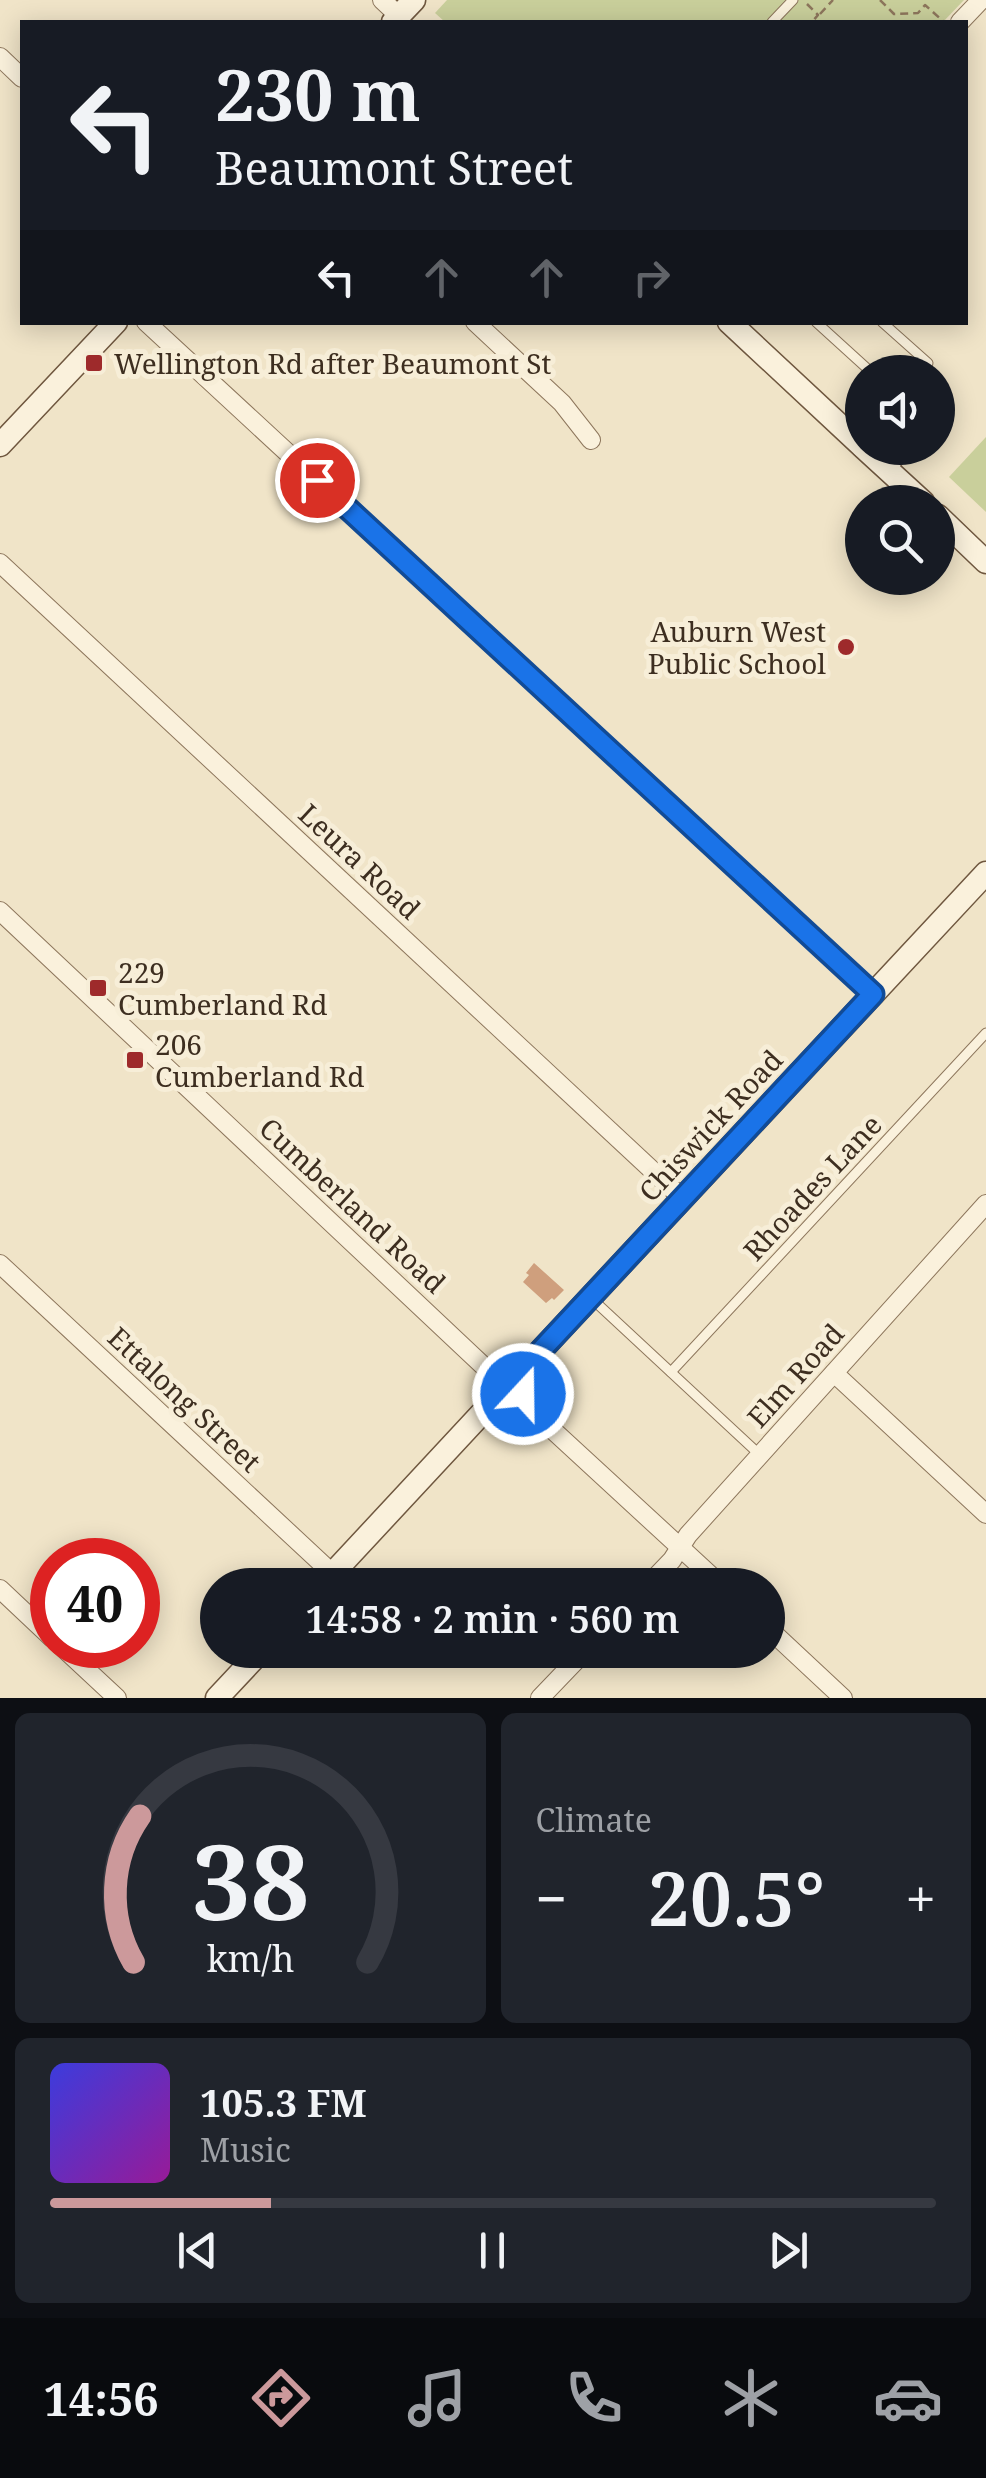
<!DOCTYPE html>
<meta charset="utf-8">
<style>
body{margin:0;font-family:"Noto Serif",serif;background:#20242c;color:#f1f3f6;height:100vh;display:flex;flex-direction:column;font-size:38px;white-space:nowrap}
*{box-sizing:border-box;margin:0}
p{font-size:32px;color:#9ea1a6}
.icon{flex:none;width:55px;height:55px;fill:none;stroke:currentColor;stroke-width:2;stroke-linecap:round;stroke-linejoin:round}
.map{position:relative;height:1698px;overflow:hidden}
.drawer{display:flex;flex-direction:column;gap:15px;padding:15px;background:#0d0f14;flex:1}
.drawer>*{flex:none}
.hud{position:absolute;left:20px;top:20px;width:948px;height:305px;border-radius:0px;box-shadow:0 5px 25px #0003;background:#171b24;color:#f1f3f6;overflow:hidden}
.fabs{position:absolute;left:845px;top:355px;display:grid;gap:20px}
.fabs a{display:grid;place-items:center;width:110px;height:110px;border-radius:50%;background:#171b24;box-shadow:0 5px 25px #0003;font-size:50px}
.speed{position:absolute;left:30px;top:1538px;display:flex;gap:20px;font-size:50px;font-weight:700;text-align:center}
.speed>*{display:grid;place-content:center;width:130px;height:130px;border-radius:50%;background:#171b24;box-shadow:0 5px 25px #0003;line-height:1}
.speed .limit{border:15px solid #d22;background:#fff;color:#111}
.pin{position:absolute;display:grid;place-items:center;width:85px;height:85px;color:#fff;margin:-42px;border:5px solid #fff;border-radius:50%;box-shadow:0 2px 10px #0007}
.me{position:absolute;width:110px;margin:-55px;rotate:21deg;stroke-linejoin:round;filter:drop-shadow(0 0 8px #0008)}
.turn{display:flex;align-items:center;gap:35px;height:210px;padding:0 30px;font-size:45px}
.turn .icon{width:130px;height:130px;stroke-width:2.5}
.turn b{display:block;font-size:70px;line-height:85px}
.lanes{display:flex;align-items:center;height:95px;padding:0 30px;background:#0003;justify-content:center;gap:50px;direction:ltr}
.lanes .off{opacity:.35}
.big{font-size:75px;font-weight:600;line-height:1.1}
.drawer .tile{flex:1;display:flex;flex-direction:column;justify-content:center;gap:15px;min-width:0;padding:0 35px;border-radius:15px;background:#20242c}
.drawer .dial{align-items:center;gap:0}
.dial svg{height:260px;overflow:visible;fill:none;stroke:#363941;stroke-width:7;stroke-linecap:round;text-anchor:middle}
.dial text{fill:#f1f3f6;stroke:none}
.song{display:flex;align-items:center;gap:30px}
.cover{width:120px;height:120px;border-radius:15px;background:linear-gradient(135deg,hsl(240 70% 55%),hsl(300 70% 35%))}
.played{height:10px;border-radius:5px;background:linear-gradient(90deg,#cc999b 25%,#363941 25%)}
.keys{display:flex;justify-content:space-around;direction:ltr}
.heat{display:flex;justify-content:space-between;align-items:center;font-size:55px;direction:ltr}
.drawer .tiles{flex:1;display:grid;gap:15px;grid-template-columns:1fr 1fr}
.tile:last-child{grid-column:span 2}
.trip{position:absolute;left:200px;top:1568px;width:585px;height:100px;border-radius:50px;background:#171b24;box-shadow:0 5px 25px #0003;font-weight:600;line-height:100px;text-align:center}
.dock{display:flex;height:160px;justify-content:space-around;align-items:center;background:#090b0e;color:#9ea1a6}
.dock .icon{width:70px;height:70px}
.dock .current{color:#cc999b}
.dock b{font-size:45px;color:#f1f3f6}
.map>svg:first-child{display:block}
.green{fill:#c9cf9b}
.building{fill:#cf9f7d}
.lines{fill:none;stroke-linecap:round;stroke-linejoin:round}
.lane-casing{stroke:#8d765c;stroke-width:11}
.street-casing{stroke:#8d765c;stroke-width:20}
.secondary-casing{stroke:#6f573f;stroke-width:25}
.path{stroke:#8d765c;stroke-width:2.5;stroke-dasharray:8 5;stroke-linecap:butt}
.lane{stroke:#faf1dc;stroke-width:9}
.street{stroke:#faf1dc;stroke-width:18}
.secondary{stroke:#faf1dc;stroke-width:22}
.route-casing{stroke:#114b97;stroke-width:25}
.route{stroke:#1a73e8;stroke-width:18}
.poi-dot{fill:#9e2a2b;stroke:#f7eed8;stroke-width:4}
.labels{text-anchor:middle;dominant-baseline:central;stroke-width:10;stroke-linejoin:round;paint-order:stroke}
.poi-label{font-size:28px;fill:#3d2e20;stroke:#f7eed8;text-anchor:start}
.street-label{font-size:28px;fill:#3d2e20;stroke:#f7eed8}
</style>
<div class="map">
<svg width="986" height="1698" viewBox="0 0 986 1698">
<rect width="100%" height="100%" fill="#f0e4c8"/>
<g class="green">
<path d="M447,0H964L943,22H445L435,13Z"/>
<path d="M986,437V512L949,477Z"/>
</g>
<path class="building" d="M534,1263L564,1290L554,1300L552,1298L546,1303L523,1282L529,1275L526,1273Z"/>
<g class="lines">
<defs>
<g id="lane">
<path d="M772,22L793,0"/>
<path d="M816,322L871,372"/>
<path d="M882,322L928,363L920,372"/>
<path d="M889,471L911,448"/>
<path d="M590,1297L760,1455"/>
<path d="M671,1372L986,1033"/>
</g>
<g id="street">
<path d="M382,0L399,16"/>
<path d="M960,22L981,0"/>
<path d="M0,57L22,78"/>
<path d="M146,322L873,994"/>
<path d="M475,322L562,403L591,440"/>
<path d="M0,563L683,1199"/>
<path d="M0,911L493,1375"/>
<path d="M0,1264L333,1574"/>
<path d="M834,1373L986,1514"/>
<path d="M519,1399L721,1585"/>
<path d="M648,1585L672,1560L688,1535L986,1204"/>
<path d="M0,1589L52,1638"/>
<path d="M768,1628L843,1698"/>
<path d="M60,1645L117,1698"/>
<path d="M540,1698L586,1650"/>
</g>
<g id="secondary">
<path d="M393,22L414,0"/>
<path d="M729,322L862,446"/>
<path d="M0,445L116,322"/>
<path d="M864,448L923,502"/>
<path d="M938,516L986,562"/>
<circle cx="507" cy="1386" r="18"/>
<path d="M519,1374L986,873"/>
<path d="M322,1585L495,1399"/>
<path d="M217,1698L262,1650"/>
</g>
</defs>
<use href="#lane" class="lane-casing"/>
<use href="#street" class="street-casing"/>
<use href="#secondary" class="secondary-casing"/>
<g class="path">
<path d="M880,0L894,14L918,13L925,5L943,21"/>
<path d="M807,4L818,15L812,22"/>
<path d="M820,14L833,0"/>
</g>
<use href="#lane" class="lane"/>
<use href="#street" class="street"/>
<use href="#secondary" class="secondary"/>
</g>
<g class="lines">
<defs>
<path id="route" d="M317,480L873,994L519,1374L524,1384L523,1394"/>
</defs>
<use href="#route" class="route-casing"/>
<use href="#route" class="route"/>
</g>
<g class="poi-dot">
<rect x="84" y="353" width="20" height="20" rx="5"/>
<circle cx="846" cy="647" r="10"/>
<rect x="88" y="978" width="20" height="20" rx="5"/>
<rect x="125" y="1050" width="20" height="20" rx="5"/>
</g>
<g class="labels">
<g class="poi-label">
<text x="114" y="363">Wellington Rd after Beaumont St</text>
<text x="826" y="631" text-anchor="end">Auburn West<tspan x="826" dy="32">Public School</tspan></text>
<text x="118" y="972">229<tspan x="118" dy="32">Cumberland Rd</tspan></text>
<text x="155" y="1044">206<tspan x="155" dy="32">Cumberland Rd</tspan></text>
</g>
<g class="street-label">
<text transform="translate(360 861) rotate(43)">Leura Road</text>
<text transform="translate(710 1125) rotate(-47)">Chiswick Road</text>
<text transform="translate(812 1187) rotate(-47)">Rhoades Lane</text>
<text transform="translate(353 1205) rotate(43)">Cumberland Road</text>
<text transform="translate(795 1375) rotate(-48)">Elm Road</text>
<text transform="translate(185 1399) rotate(43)">Ettalong Street</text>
</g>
</g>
</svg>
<div class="fabs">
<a><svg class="icon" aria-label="sound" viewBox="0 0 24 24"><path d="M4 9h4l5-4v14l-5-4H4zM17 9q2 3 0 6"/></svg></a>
<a><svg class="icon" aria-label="search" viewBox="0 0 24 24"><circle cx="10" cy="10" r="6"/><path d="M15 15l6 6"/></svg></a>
</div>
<div class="speed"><div class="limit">40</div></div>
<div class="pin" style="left:317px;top:480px;background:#d93025"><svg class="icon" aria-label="arrive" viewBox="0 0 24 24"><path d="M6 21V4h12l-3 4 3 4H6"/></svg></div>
<svg class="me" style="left:523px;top:1394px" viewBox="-20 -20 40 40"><circle r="17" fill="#1a73e8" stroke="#fff" stroke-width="3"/><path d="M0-11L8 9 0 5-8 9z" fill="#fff"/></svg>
<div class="trip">14:58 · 2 min · 560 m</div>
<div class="hud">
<div class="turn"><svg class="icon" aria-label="left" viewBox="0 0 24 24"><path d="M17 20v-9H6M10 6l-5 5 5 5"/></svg><div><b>230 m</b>Beaumont Street</div></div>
<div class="lanes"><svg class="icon" aria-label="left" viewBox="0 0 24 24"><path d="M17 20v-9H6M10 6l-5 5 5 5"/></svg><svg class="icon off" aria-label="ahead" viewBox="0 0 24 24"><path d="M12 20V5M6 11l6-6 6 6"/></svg><svg class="icon off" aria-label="ahead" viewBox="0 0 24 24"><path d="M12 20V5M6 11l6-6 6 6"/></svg><svg class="icon off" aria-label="right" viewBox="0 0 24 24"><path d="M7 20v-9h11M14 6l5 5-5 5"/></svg></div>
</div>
</div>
<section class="drawer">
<div class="tiles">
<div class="tile dial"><svg viewBox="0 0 100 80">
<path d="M14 69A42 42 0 1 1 86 69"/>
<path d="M14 69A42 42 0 0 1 16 24" stroke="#cc999b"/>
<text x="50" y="56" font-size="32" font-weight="700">38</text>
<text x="50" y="72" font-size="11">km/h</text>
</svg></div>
<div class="tile"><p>Climate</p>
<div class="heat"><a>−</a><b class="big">20.5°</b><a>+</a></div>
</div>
<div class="tile">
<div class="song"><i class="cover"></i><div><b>105.3 FM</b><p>Music</p></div></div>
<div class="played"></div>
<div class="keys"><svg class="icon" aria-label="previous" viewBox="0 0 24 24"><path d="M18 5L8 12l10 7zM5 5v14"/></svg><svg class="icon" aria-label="pause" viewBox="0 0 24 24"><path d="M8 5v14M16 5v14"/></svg><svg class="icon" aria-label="next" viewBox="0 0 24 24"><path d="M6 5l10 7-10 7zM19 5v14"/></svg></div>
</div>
</div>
</section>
<nav class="dock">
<b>14:56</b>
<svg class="icon current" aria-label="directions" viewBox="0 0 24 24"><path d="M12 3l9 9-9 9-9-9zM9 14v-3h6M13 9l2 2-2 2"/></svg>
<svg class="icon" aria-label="music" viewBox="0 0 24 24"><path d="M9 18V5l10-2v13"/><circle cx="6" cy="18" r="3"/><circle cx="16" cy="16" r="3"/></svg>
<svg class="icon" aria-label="phone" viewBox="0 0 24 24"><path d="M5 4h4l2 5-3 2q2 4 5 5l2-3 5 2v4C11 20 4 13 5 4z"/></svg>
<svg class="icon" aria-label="climate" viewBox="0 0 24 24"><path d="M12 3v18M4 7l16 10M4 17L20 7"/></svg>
<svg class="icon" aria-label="car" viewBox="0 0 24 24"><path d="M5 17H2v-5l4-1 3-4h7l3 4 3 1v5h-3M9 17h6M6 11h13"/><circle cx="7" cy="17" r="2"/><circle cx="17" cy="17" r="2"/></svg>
</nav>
